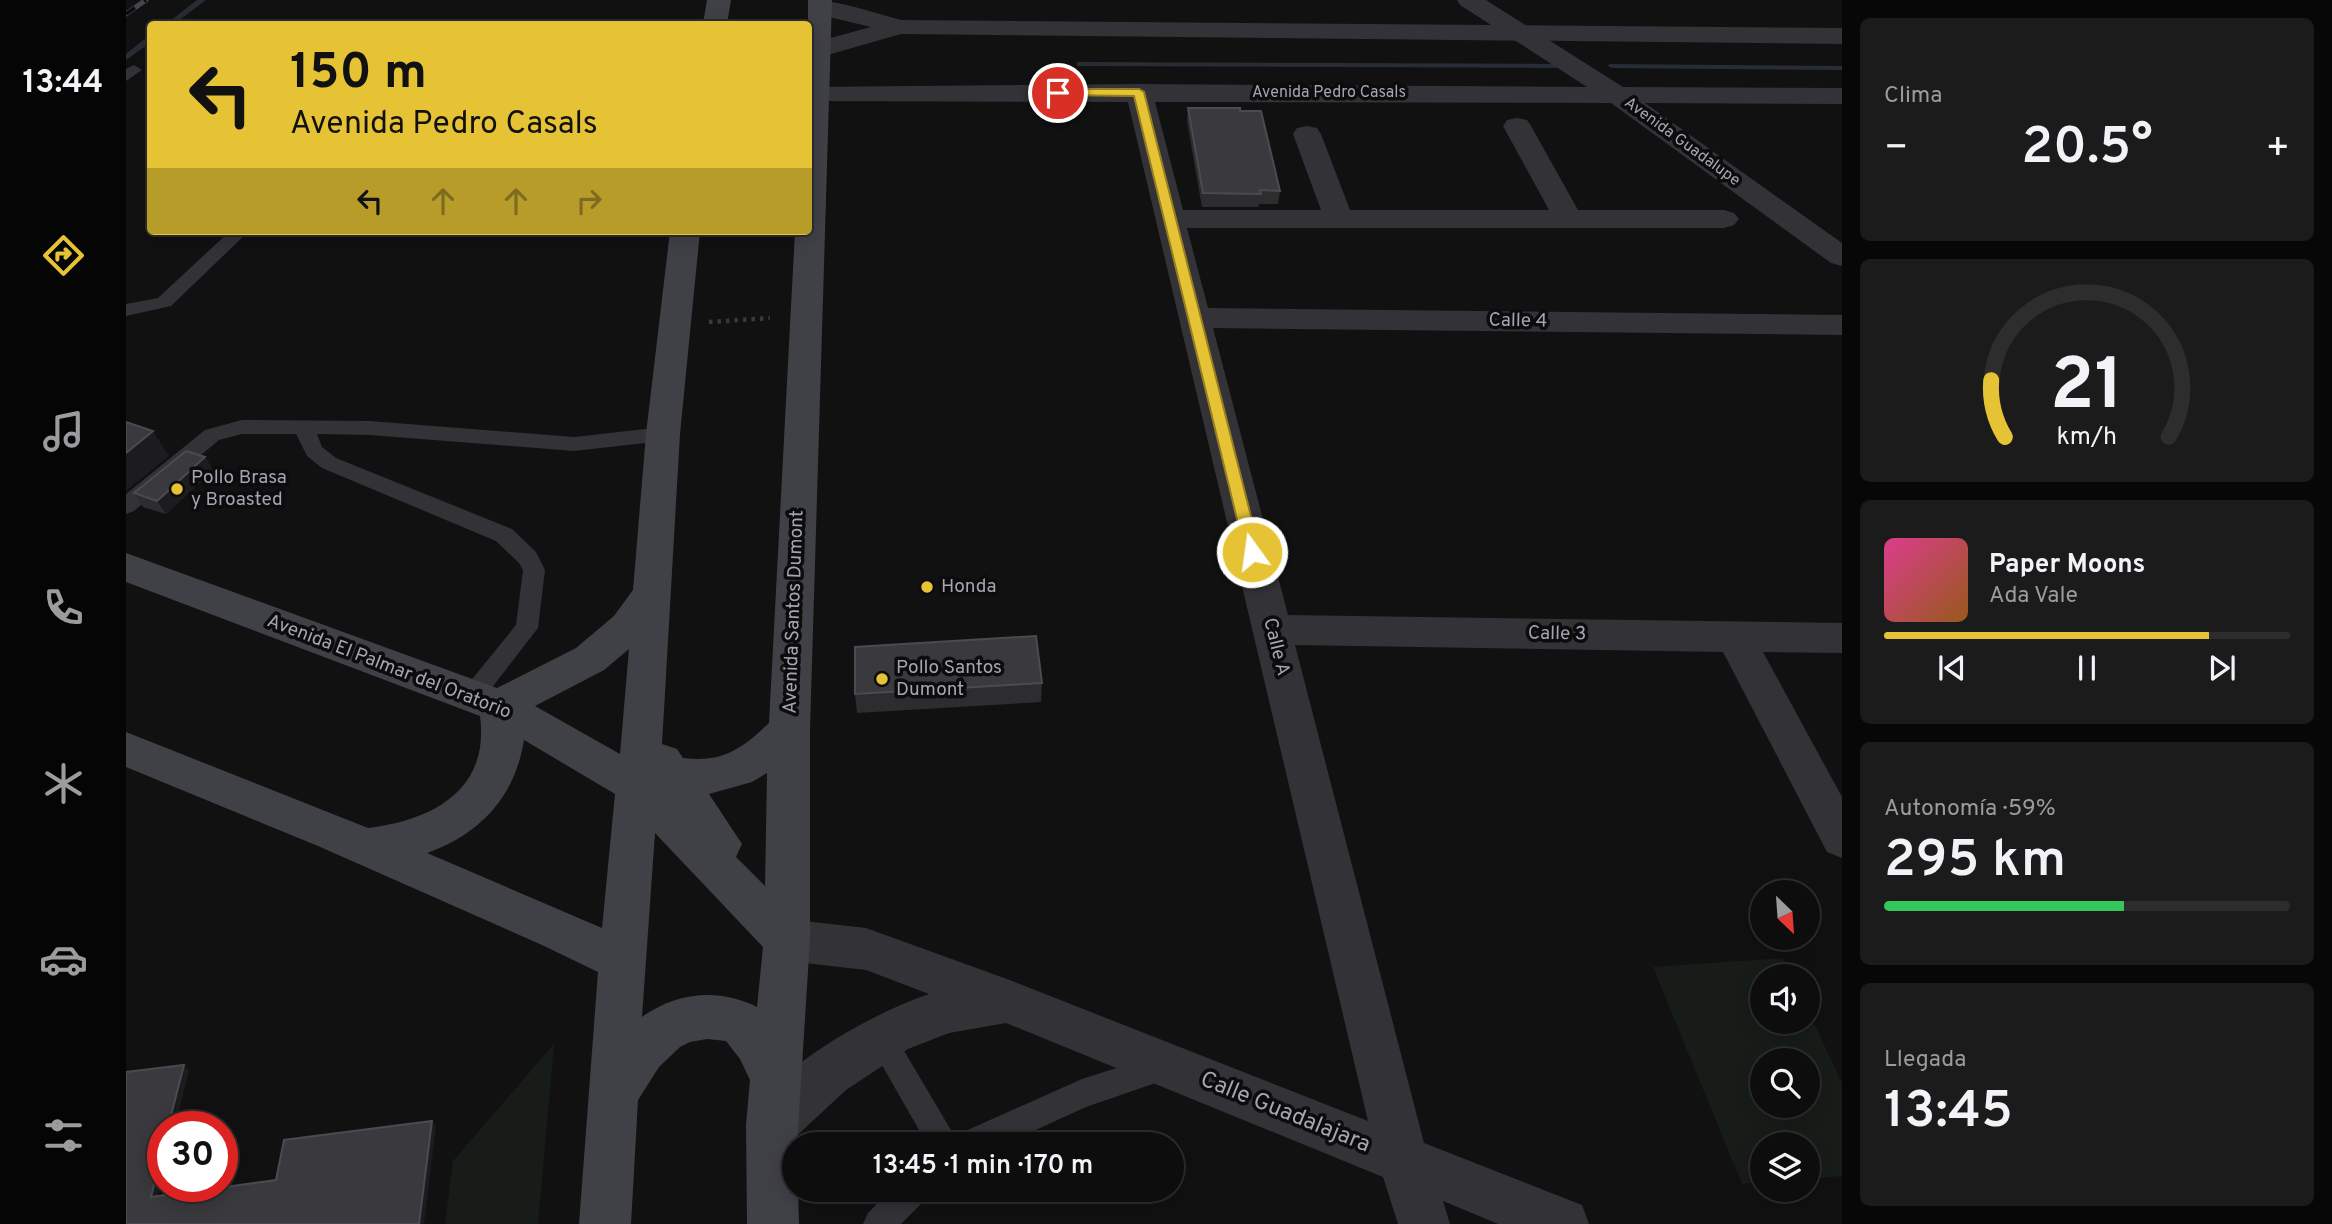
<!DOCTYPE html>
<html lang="es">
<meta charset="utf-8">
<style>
body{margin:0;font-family:Overpass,sans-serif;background:#1b1b1c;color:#f1f3f6;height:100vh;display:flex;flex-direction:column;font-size:26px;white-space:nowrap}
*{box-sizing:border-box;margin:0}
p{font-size:23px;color:#9a9c9e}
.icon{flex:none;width:38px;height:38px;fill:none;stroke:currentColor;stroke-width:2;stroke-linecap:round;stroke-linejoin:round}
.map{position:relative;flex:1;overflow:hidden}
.drawer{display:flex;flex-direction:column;gap:18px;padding:18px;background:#070708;width:490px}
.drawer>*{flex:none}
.hud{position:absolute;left:21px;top:21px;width:665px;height:214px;border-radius:7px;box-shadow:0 4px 18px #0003,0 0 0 2px #2d2d2e;background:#e6c335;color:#111;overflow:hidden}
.needle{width:46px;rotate:155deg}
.tools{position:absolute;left:1624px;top:880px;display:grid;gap:14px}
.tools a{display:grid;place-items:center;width:70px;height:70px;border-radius:50%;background:#0d0d0e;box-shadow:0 4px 18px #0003,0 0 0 2px #2d2d2e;font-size:35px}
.speed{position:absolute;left:21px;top:1111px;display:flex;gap:14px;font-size:35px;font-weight:700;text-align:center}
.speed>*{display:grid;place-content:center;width:91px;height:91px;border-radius:50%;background:#0d0d0e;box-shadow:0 4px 18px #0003,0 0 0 2px #2d2d2e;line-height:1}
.speed .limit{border:10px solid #d22;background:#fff;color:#111}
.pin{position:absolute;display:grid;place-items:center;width:60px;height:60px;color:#fff;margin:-30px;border:4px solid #fff;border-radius:50%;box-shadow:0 2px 7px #0007}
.me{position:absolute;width:77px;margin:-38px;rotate:346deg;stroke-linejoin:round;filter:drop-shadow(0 0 5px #0008)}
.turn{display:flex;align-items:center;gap:24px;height:147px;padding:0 28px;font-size:32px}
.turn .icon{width:91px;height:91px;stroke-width:2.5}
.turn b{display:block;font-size:49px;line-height:60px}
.lanes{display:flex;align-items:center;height:66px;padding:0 28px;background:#0003;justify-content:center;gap:35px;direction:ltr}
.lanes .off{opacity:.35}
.big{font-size:52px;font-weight:600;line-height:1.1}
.drawer .widget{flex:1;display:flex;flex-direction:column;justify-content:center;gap:10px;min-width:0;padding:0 24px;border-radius:10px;background:#1b1b1c}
.drawer .dial{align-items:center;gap:0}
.dial svg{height:182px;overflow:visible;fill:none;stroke:#2d2d2e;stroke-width:7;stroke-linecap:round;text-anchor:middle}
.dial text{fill:#f1f3f6;stroke:none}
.song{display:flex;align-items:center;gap:21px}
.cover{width:84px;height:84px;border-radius:10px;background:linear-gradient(135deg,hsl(330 70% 55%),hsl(30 70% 35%))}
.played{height:7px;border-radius:4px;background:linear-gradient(90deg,#e6c335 80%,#2d2d2e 80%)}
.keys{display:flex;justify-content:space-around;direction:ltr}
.heat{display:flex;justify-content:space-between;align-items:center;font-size:38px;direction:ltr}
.charge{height:10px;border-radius:5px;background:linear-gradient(90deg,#34c759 59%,#2d2d2e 0)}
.trip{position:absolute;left:656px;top:1132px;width:402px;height:70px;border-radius:35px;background:#0d0d0e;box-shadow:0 4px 18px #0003,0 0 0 2px #2d2d2e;font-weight:600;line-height:70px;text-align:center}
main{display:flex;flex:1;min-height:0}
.tabs{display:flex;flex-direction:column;width:126px;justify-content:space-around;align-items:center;background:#050506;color:#9a9c9e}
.tabs .icon{width:49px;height:49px}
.tabs .selected{color:#e6c335}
.tabs b{font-size:32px;color:#f1f3f6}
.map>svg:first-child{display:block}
.green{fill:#171c19;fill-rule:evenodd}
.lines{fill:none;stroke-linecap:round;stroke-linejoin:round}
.stream{fill:#282d35;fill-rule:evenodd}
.path{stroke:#38393e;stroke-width:4.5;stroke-dasharray:3.5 5;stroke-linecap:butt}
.service{fill:#323237;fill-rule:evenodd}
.minor{fill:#323237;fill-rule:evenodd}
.tertiary{fill:#323237;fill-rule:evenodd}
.secondary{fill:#404147;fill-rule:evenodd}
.rail-casing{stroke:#45464c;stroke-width:5}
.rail{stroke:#0c0c0d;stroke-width:3.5;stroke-dasharray:11;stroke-linecap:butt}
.wall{fill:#2d2d30}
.shaded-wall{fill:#1c1c1e}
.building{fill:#3a3a3e;stroke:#4a4b50;stroke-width:2}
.route{fill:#e6c335;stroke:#967f22;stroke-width:2}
.poi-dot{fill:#e6c335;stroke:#0c0c0d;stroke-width:2.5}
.labels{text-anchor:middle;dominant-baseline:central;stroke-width:7;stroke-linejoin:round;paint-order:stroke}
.far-street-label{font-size:16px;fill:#a3a5b2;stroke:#0c0c0d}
.street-label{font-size:19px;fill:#a3a5b2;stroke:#0c0c0d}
.poi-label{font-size:19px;fill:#a3a5b2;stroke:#0c0c0d;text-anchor:start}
.near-street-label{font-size:23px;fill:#a3a5b2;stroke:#0c0c0d}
</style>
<main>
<nav class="tabs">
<b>13:44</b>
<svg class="icon selected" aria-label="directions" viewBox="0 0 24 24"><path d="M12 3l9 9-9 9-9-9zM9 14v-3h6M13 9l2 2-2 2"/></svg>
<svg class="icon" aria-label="music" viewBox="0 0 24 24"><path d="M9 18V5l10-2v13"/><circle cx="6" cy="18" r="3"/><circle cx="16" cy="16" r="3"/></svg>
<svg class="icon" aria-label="phone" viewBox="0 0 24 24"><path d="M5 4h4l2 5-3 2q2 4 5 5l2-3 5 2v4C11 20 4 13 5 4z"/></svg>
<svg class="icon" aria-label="climate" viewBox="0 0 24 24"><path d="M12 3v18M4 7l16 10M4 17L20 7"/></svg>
<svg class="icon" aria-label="car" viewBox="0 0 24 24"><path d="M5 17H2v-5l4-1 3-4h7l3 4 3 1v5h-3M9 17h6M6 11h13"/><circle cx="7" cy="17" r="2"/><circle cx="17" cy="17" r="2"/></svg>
<svg class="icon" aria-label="filters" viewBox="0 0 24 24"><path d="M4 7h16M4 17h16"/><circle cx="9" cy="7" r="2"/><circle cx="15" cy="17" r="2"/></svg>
</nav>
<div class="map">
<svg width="1716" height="1224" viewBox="0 0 1716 1224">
<rect width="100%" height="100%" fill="#111112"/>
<g class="green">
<path d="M1656,958L1665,976H1636V1022H1682V1011L1716,1083V1176L1682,1179V1144H1636V1182L1616,1184L1527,967ZM1636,1060H1682V1106H1636Z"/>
<path d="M428,1044L412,1224H319L327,1161Z"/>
</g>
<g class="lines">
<g class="stream">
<path d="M71,0H80L48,24H40Z"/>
<path d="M21,37H24V43L0,60V54Z"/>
<path d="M951,62L1430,64L1434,66L1430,68L954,66H951Z"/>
<path d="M1483,64L1716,66V70L1486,68L1482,66Z"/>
</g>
<path class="path" d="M583,322L644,318"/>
<g class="service">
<path d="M8,65L16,70L0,81V69Z"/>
<path d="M104,231H123L45,306L0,316V304L32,298Z"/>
<path d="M116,420L244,421L448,437L537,427L544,429L547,434L544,439L537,441L448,451L244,435L191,434L196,447L210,458L386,529L410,552L419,570L412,628L354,703L346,706L338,703L334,696L338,689L390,625L397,570L393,563L370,541L196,468L181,456L170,434H116L93,440L8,511L0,514V494L79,430Z"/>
<path d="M754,1023L764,1027L832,1142L835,1133L956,1079L1037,1053L1047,1057L1051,1067L1047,1077L960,1107L879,1144H801L740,1037L744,1027Z"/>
<path d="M765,1190H802L798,1201L775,1224H737L742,1213Z"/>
</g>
<path class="minor" d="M1331,0H1360L1497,87L1716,88V104L1519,103L1716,243V266L1705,263L1485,103L1029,102L1057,210H1195L1167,134L1171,128L1181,126L1191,128L1195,134L1224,210H1423L1377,126L1381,120L1391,118L1401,120L1405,126L1452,210H1598L1608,213L1613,219L1608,225L1598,228H1061L1082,308L1716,315V335L1087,328L1162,615L1716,623V653L1637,652L1716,797V858L1701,852L1597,652L1169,645L1298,1143L1456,1205L1463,1224H1372L1317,1201L1324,1224H1272L1257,1177L880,1023L823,1033L782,1049L720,1090L663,1143L645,1150L627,1143L620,1125C643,1069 747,1013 803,994L740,970L661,961L645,955L638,940L645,925L661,919L740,928L881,979L1242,1121L1002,102L689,101L682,99V87L1013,84L1461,87L1334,5Z"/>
<path class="tertiary" d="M683,0C714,0 744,12 775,20L1716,28V44L775,34L691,58L682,56V44L745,27L707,18L685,7Z"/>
<g class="secondary">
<path d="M581,0H605L601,24H577Z"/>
<path d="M682,0H706L684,729V940L671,1144H668V1190H672L673,1224H621L620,1125L624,1080L614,1059L600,1041L581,1039L564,1042L554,1047L533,1067L512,1100L505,1224H453L472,972L416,945L192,846L0,767V732L242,828C307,820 364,790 354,716L0,582V553L371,688L450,648L488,616L507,590L520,434L544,231H574L554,434L536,744L551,749L557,758C596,763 616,749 643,723L669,231H682ZM503,649L494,754L409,706L478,670ZM398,740L489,794L476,928L301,853C354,834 389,797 398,740ZM641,773L639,886L610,857L616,844L583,794L626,782ZM529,833L637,947L631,1007C593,988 551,992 516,1017Z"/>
</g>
<defs>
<path id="rail" d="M0,14L20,0"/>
</defs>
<use href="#rail" class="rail-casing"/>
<use href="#rail" class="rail"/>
</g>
<g class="wall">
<path d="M1062,108L1114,111L1154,191L1152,204H1133L1132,207H1076L1061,121Z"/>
<path d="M79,457L87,470L40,514L17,507L8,493Z"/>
<path d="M916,683L915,702L731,713L729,694Z"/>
</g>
<g class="shaded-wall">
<path d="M27,431L43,456L0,491V453Z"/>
<path d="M79,457L87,470L40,514L31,501Z"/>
<path d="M58,1065L63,1070L49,1127H42Z"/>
<path d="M306,1121L310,1126L298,1224H293Z"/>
<path d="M37,1149V1179L31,1201L25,1197Z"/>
</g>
<g class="building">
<path d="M1062,108H1114V111H1135L1154,191L1134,190L1135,194L1077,193Z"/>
<path d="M0,422L27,431L0,453Z"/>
<path d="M60,451L79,457L31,501L8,493Z"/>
<path d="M910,636L916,683L729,694V647Z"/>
<path d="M58,1065L42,1127H37V1149L25,1197L150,1180L158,1140L306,1121L293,1224H0V1072Z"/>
</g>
<path class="route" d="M932,89H1013L1018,92L1134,552L1132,556L1126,557L1119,552L1008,96L928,95L926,93Z"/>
<g class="poi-dot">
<circle cx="51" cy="489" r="7"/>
<circle cx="801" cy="587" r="7"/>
<circle cx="756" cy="679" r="7"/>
</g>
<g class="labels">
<g class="far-street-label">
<text x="1203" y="93">Avenida Pedro Casals</text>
<text transform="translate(1556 142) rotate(36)">Avenida Guadalupe</text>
</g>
<g class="street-label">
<text transform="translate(1392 321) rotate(1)">Calle 4</text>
<text transform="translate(668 612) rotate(-88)">Avenida Santos Dumont</text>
<text transform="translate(1431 634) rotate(1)">Calle 3</text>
<text transform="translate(1150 647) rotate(76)">Calle A</text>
<text transform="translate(263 667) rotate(21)">Avenida El Palmar del Oratorio</text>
</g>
<g class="poi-label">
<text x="65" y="478">Pollo Brasa<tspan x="65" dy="22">y Broasted</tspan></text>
<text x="815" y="587">Honda</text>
<text x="770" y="668">Pollo Santos<tspan x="770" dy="22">Dumont</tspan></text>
</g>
<g class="near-street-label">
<text transform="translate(1159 1113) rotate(22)">Calle Guadalajara</text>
</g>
</g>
</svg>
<div class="tools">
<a><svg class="needle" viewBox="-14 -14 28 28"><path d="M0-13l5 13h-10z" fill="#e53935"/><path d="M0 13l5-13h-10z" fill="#9a9c9e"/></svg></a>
<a><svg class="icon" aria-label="sound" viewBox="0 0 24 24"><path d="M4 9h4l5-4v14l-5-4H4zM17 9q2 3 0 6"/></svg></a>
<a><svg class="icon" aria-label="search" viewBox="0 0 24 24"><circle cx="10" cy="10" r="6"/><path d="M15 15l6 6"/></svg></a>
<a><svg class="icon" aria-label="layers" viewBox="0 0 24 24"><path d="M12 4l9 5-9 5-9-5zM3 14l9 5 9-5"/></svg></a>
</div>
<div class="speed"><div class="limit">30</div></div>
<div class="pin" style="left:932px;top:93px;background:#d93025"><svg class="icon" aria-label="arrive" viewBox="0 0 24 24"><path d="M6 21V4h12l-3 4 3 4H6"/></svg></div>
<svg class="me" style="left:1126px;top:552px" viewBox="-20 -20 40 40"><circle r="17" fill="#e6c335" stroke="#fff" stroke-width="3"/><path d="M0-11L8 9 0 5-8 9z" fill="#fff"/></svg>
<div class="trip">13:45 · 1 min · 170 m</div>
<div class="hud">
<div class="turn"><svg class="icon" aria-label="left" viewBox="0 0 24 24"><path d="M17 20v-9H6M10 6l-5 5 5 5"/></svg><div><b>150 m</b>Avenida Pedro Casals</div></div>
<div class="lanes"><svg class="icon" aria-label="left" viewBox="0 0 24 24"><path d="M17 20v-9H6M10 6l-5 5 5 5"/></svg><svg class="icon off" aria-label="ahead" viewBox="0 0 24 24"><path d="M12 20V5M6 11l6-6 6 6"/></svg><svg class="icon off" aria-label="ahead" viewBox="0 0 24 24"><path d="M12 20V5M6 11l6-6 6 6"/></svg><svg class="icon off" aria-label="right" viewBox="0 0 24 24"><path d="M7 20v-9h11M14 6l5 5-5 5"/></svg></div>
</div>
</div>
<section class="drawer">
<div class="widget"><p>Clima</p>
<div class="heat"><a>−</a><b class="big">20.5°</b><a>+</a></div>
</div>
<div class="widget dial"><svg viewBox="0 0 100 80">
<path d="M14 69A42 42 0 1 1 86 69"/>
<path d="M14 69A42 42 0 0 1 8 44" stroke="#e6c335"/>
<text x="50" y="56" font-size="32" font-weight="700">21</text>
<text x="50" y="72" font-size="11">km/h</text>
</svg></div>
<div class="widget">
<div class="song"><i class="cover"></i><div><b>Paper Moons</b><p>Ada Vale</p></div></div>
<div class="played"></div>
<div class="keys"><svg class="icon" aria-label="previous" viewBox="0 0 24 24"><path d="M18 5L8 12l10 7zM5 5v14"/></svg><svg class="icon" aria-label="pause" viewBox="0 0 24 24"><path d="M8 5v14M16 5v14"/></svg><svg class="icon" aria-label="next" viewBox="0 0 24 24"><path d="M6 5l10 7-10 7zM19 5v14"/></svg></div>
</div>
<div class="widget"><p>Autonomía · 59%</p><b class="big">295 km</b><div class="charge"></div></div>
<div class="widget"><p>Llegada</p><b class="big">13:45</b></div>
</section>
</main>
